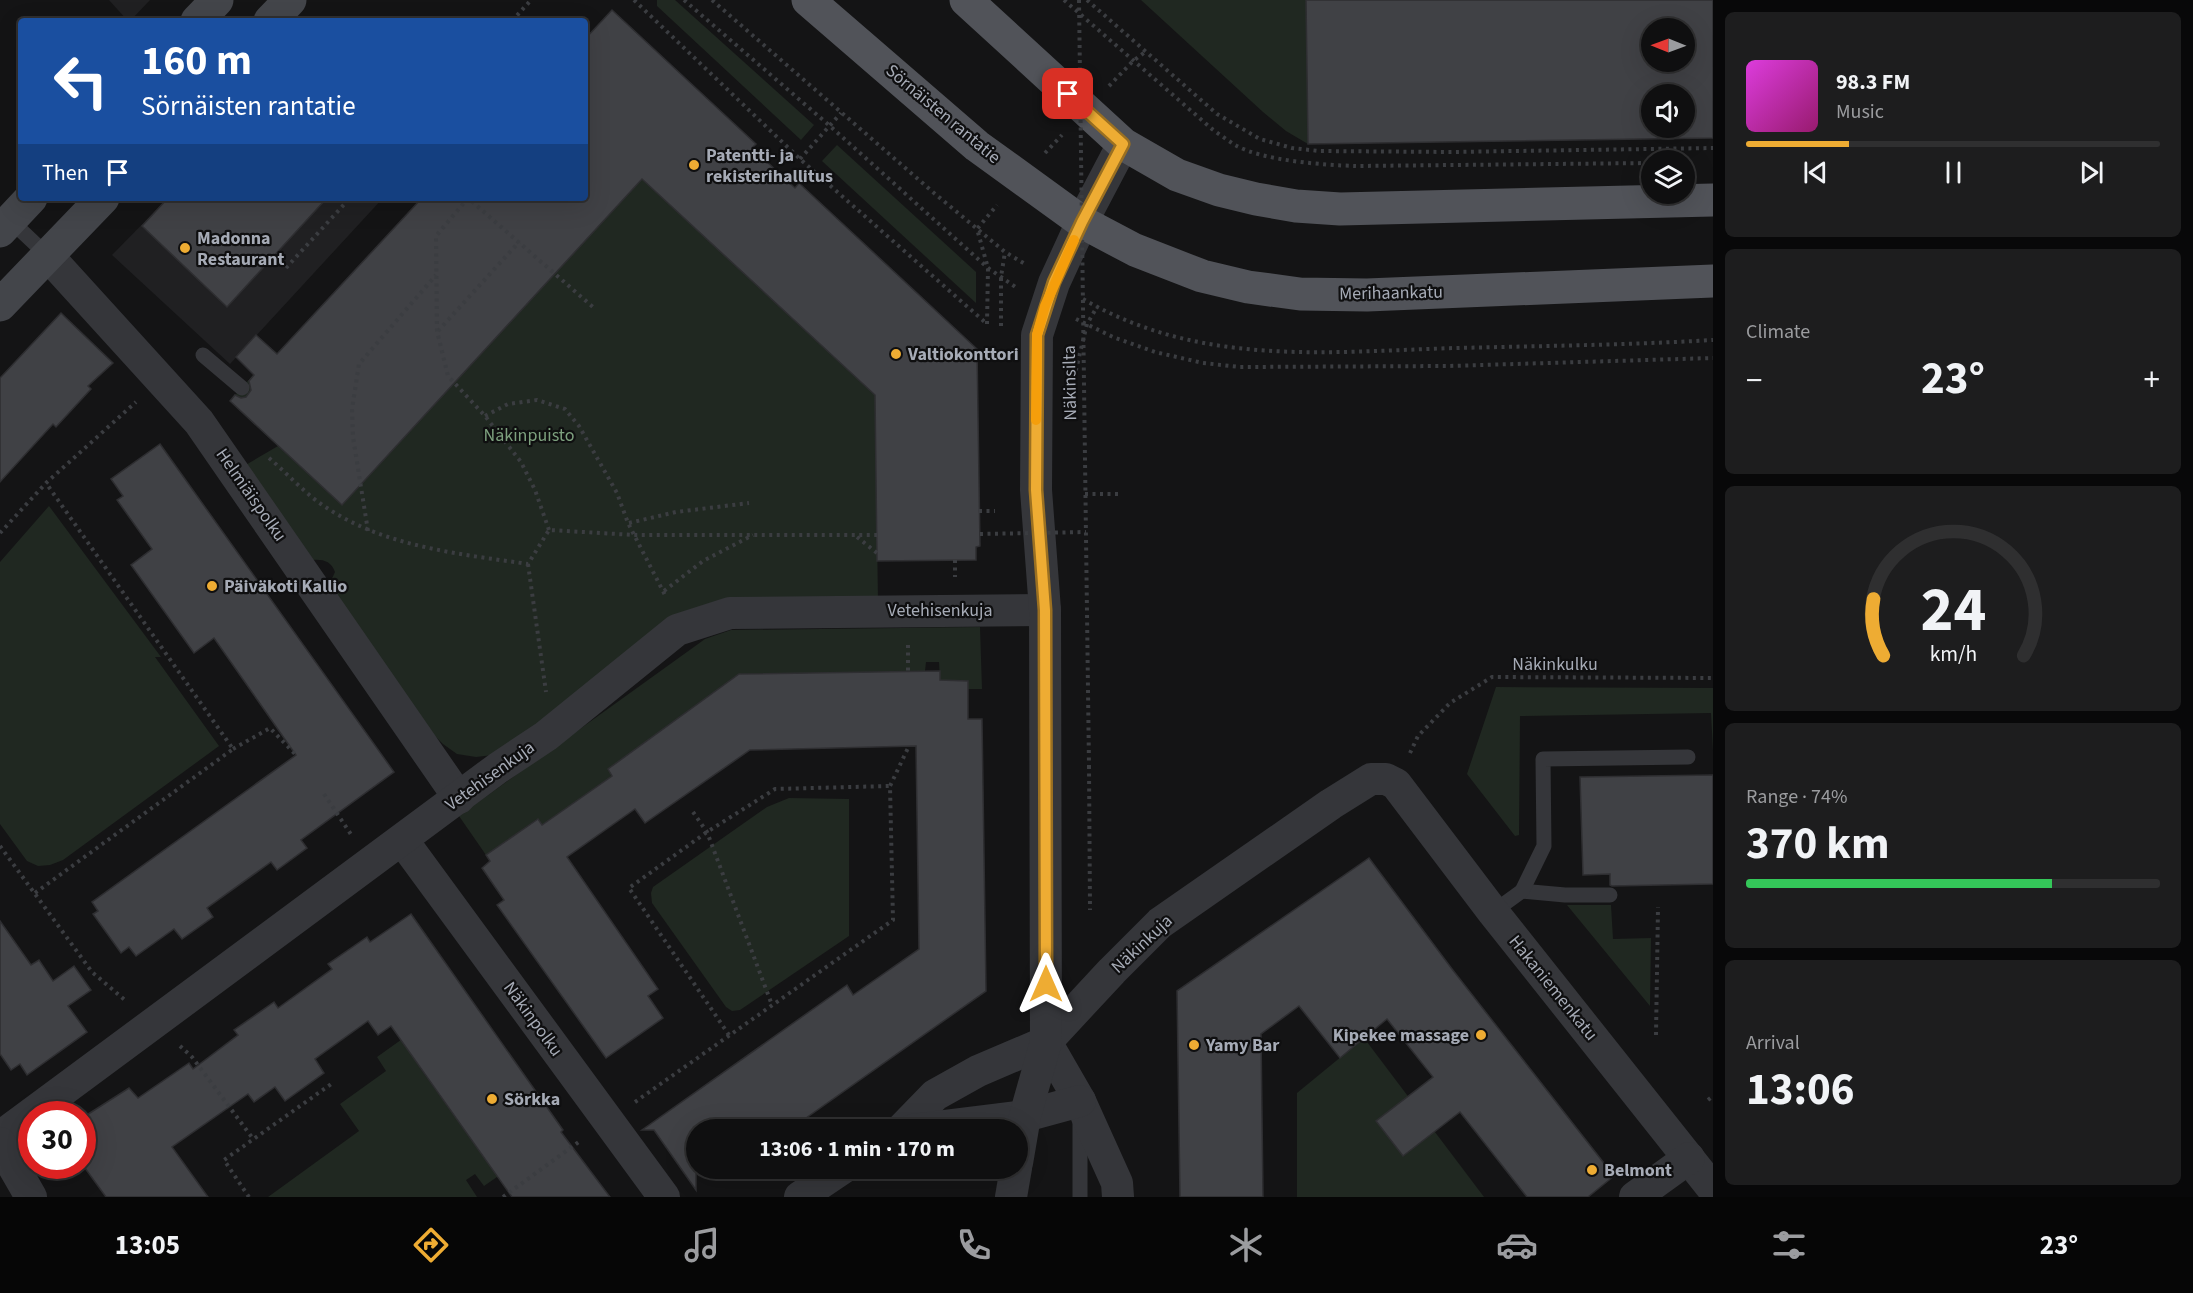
<!DOCTYPE html>
<meta charset="utf-8">
<style>
body{margin:0;font-family:"Source Sans 3",sans-serif;background:#1d1d1e;color:#f1f3f6;height:100vh;display:flex;flex-direction:column;font-size:22px;white-space:nowrap}
*{box-sizing:border-box;margin:0}
p{font-size:20px;color:#9b9c9f}
.icon{flex:none;width:33px;height:33px;fill:none;stroke:currentColor;stroke-width:2;stroke-linecap:round;stroke-linejoin:round}
.map{position:relative;flex:1;overflow:hidden}
.details{display:flex;flex-direction:column;gap:12px;padding:12px;background:#080809;width:480px}
.details>*{flex:none}
.guide{position:absolute;left:18px;top:18px;width:570px;height:183px;border-radius:6px;box-shadow:0 6px 24px #0002,0 0 0 2px #2f2f30;background:#1a4fa0;color:#fff;overflow:hidden}
.needle{width:39px;rotate:271deg}
.fabs{position:absolute;left:1641px;top:18px;display:grid;gap:12px}
.fabs a{display:grid;place-items:center;width:54px;height:54px;border-radius:50%;background:#0f0f10;box-shadow:0 6px 24px #0002,0 0 0 2px #2f2f30;font-size:30px}
.speed{position:absolute;left:18px;top:1101px;display:flex;gap:12px;font-size:30px;font-weight:700;text-align:center}
.speed>*{display:grid;place-content:center;width:78px;height:78px;border-radius:50%;background:#0f0f10;box-shadow:0 6px 24px #0002,0 0 0 2px #2f2f30;line-height:1}
.speed .limit{border:9px solid #d22;background:#fff;color:#111}
.pin{position:absolute;display:grid;place-items:center;width:51px;height:51px;color:#fff;margin:-26px;border-radius:12px;box-shadow:0 3px 9px #0006}
.me{position:absolute;width:66px;margin:-33px;rotate:0deg;stroke-linejoin:round;filter:drop-shadow(0 0 4px #0008)}
.turn{display:flex;align-items:center;gap:21px;height:126px;padding:0 24px;font-size:27px}
.turn .icon{width:78px;height:78px;stroke-width:2.5}
.turn b{display:block;font-size:42px;line-height:51px}
.then{display:flex;align-items:center;height:57px;padding:0 24px;background:#0003;gap:12px;font-size:22px}
.big{font-size:45px;font-weight:700;line-height:1.1}
.details .card{flex:1;display:flex;flex-direction:column;justify-content:center;gap:9px;min-width:0;padding:0 21px;border-radius:9px;background:#1d1d1e}
.details .dial{align-items:center;gap:0}
.dial svg{height:156px;overflow:visible;fill:none;stroke:#2f2f30;stroke-width:7;stroke-linecap:round;text-anchor:middle}
.dial text{fill:#f1f3f6;stroke:none}
.song{display:flex;align-items:center;gap:18px}
.cover{width:72px;height:72px;border-radius:9px;background:linear-gradient(135deg,hsl(300 70% 55%),hsl(320 70% 35%))}
.played{height:6px;border-radius:3px;background:linear-gradient(90deg,#eeac33 25%,#2f2f30 25%)}
.keys{display:flex;justify-content:space-around;direction:ltr}
.heat{display:flex;justify-content:space-between;align-items:center;font-size:33px;direction:ltr}
.charge{height:9px;border-radius:4px;background:linear-gradient(90deg,#34c759 74%,#2f2f30 0)}
.trip{position:absolute;left:686px;top:1119px;width:342px;height:60px;border-radius:30px;background:#0f0f10;box-shadow:0 6px 24px #0002,0 0 0 2px #2f2f30;font-weight:700;line-height:60px;text-align:center}
.dock{display:flex;height:96px;justify-content:space-around;align-items:center;background:#060606;color:#9b9c9f}
.dock .icon{width:42px;height:42px}
.dock .selected{color:#eeac33}
.dock b{font-size:27px;color:#f1f3f6}
main{display:flex;flex:1;min-height:0}
.map>svg:first-child{display:block}
.built{fill:#202022}
.green{fill:#202821}
.building{fill:#404145;stroke:#2e2e31;stroke-width:1.5;fill-rule:evenodd}
.lines{fill:none;stroke-linecap:round;stroke-linejoin:round}
.path{stroke:#3b3d41;stroke-width:4;stroke-dasharray:3 4.5;stroke-linecap:butt}
.lane{stroke:#35363a;stroke-width:15}
.street{stroke:#35363a;stroke-width:32}
.secondary{stroke:#43454a;stroke-width:33}
.primary{stroke:#515359;stroke-width:33}
.path-bridge{stroke:#3b3d41;stroke-width:4;stroke-dasharray:3 4.5;stroke-linecap:butt}
.route-casing{stroke:#9b7021;stroke-width:15}
.route{stroke:#eeac33;stroke-width:10}
.slow{stroke:#f59e0b;stroke-width:10}
.poi-dot{fill:#eeac33;stroke:#0f0f10;stroke-width:2}
.labels{text-anchor:middle;dominant-baseline:central;stroke-width:4.5;stroke-linejoin:round;paint-order:stroke}
.street-label{font-size:18px;fill:#a6abb6;stroke:#0f0f10}
.poi-label{font-size:18px;font-weight:bold;fill:#a6abb6;stroke:#0f0f10;text-anchor:start}
.park-label{font-size:18px;fill:#7da07e;stroke:#0f0f10}
</style>
<main>
<div class="map">
<svg width="1713" height="1197" viewBox="0 0 1713 1197">
<rect width="100%" height="100%" fill="#141415"/>
<g class="built">
<path d="M109,0H150L130,21H128Z"/>
<path d="M168,198H383L230,364L112,255Z"/>
</g>
<g class="green">
<path d="M657,0H675L814,125L801,140L657,6Z"/>
<path d="M1141,0H1306L1308,144L1286,131L1263,112Z"/>
<path d="M585,126L875,395L878,601L719,602L524,736L493,755L476,757L457,754L443,744L429,730L329,585L335,572C331,561 323,559 312,560L244,466L278,446L230,401L254,374L236,357L256,335L278,354L422,198H585Z"/>
<path d="M837,145L976,272V303L822,161Z"/>
<path d="M49,506L161,657H155L219,746L63,860L50,865L38,866L27,861L0,824V562Z"/>
<path d="M980,627L982,689H968L967,681H940L939,662H926L925,671L739,674L608,769L612,776L542,825L537,819L486,855L459,816L705,639L731,630Z"/>
<path d="M1496,687L1713,688V751L1711,713L1520,716L1519,835L1515,836L1467,774Z"/>
<path d="M789,798L849,799V936L740,1010L732,1011L726,1007L652,903L651,893L653,887L767,807Z"/>
<path d="M1567,905H1611L1613,939L1651,938L1650,1006Z"/>
<path d="M426,1022L420,1068L491,1167L523,1159L484,1186L475,1174L466,1180L477,1197H268L359,1131L340,1104L386,1071L377,1057Z"/>
<path d="M1364,1038L1484,1197H1297V1093Z"/>
</g>
<g class="building">
<path d="M1306,0H1713V138L1308,144ZM1652,28H1684V62H1652ZM1652,94H1684V128H1652Z"/>
<path d="M612,10L756,144L752,148L795,188L799,183L977,349L980,546L976,547V560L877,561L875,395L642,179L342,505L230,401L235,395L241,398L246,397L251,390L249,381L254,375L236,357L256,335L277,354L422,198H585V39Z"/>
<path d="M168,198H327L227,307L142,226Z"/>
<path d="M61,313L113,363L88,386L91,389L56,427L53,424L0,482V378Z"/>
<path d="M160,444L394,772L301,840L307,848L277,870L271,862L207,908L213,917L182,939L174,929L136,956L129,947L121,953L93,914L98,911L92,902L296,755L214,638L194,653L131,565L152,549L117,500L123,496L111,479Z"/>
<path d="M940,671V680L968,681V719H982L986,991L789,1130H696V1190L654,1130H642L847,985L853,995L919,949L916,746L750,750L645,823L635,809L567,857L658,989L648,996L663,1018L606,1058L497,905L504,900L482,868L490,861L486,855L538,819L542,825L612,776L608,769L739,674Z"/>
<path d="M1713,775V884L1612,886L1610,885V874L1583,875L1580,777Z"/>
<path d="M1369,858L1452,969L1614,1176L1588,1197H1527L1460,1112L1403,1156L1376,1121L1433,1077L1387,1019L1340,1058L1299,1006L1261,1034L1263,1197H1180L1177,991Z"/>
<path d="M411,914L563,1130L561,1132L610,1197H512L391,1026L378,1035L368,1021L315,1059L324,1073L285,1101L275,1087L254,1102L248,1094L172,1147L208,1197H106L82,1164V1118L129,1088L138,1098L189,1063L193,1069L238,1035L234,1030L274,1002L278,1008L332,969L328,964L367,937L370,942Z"/>
<path d="M0,921L31,965L39,960L53,981L74,966L91,990L68,1006L87,1032L27,1075L20,1064L11,1070L0,1054Z"/>
</g>
<g class="lines">
<g class="path">
<path d="M634,0L800,159L987,324"/>
<path d="M684,0L830,126L988,268L1017,288"/>
<path d="M712,0L934,193L1005,252L1025,264"/>
<path d="M1064,0L1212,129C1219,134 1227,140 1235,145C1263,161 1324,165 1356,166L1652,163"/>
<path d="M1087,0L1217,114L1260,139L1292,148L1319,151L1451,152L1713,148"/>
<path d="M512,21L531,0"/>
<path d="M1109,86L1133,61L1145,52"/>
<path d="M1045,153L1062,135"/>
<path d="M800,159L841,113"/>
<path d="M286,268L350,198"/>
<path d="M1083,299C1200,367 1326,352 1455,348C1541,346 1627,345 1713,340"/>
<path d="M1076,319L1113,337L1155,352L1203,363L1240,367L1449,366L1713,358"/>
<path d="M987,324L988,268L977,229L997,205"/>
<path d="M1001,326V277L1005,252"/>
<path d="M438,331L519,242"/>
<path d="M1074,378L1087,324L1097,307"/>
<path d="M485,416L508,404L537,400L565,409L579,426L617,493L628,523L666,597"/>
<path d="M269,458C288,474 306,495 327,508C386,547 460,554 528,564L549,530L634,535H877"/>
<path d="M1085,494H1118"/>
<path d="M979,511H995"/>
<path d="M629,523L676,512L749,503"/>
<path d="M549,530L535,490L521,462L485,416L448,376L437,331L436,236L468,198L594,308"/>
<path d="M368,531L353,437L352,409L359,364L436,275"/>
<path d="M0,533L46,483L136,402"/>
<path d="M857,537L877,553"/>
<path d="M955,560V577"/>
<path d="M528,564L546,692"/>
<path d="M664,591L703,561L753,535"/>
<path d="M908,645V671"/>
<path d="M233,749L270,728L296,755"/>
<path d="M1410,753L1418,736L1450,703L1492,677L1713,678"/>
<path d="M1089,766L1090,910"/>
<path d="M324,794L352,836"/>
<path d="M693,812L707,832L772,1005"/>
<path d="M0,846L92,972L126,1001"/>
<path d="M35,893L233,749L46,483"/>
<path d="M729,1035L629,888L707,832L775,789L890,786"/>
<path d="M1656,1035L1658,907"/>
<path d="M180,1046L192,1057L254,1140"/>
<path d="M1708,1100L1713,1096"/>
<path d="M635,1102L893,920L890,786L909,746"/>
<path d="M249,1197L224,1160L334,1082"/>
<path d="M503,1197L580,1141"/>
</g>
<g class="lane">
<path d="M10,220L48,256"/>
<path d="M203,355L242,388"/>
<path d="M1522,891L1565,895H1610"/>
<path d="M1493,912L1522,891L1544,846L1543,759L1688,757"/>
<path d="M1080,1119V1197"/>
</g>
<g class="street">
<path d="M48,256L199,422L459,798"/>
<path d="M403,841L664,1197"/>
<path d="M1046,1042L1080,1101L1117,1183L1118,1197"/>
<path d="M901,1130L935,1095L978,1071L1046,1042L1112,971L1160,923L1331,804L1371,779H1386L1396,784L1493,912L1713,1189"/>
<path d="M913,1130L1025,1116L1080,1101"/>
<path d="M0,1137L498,768L546,736L677,630L730,613L1045,610"/>
<path d="M0,1143L31,1197"/>
<path d="M1017,1163L1025,1116L1046,1042L1045,610L1036,490L1037,335L1054,283L1082,222L1123,144"/>
<path d="M800,1197L843,1168"/>
<path d="M1011,1197L1016,1168"/>
<path d="M1635,1197L1689,1158"/>
</g>
<g class="secondary">
<path d="M197,21L217,0"/>
<path d="M270,21L290,0"/>
<path d="M0,231L31,198"/>
<path d="M0,305L103,198"/>
</g>
<g class="primary">
<path d="M808,0L977,146L1082,222L1135,250L1202,276L1248,287L1300,294L1367,295L1713,281"/>
<path d="M966,0L1123,144L1177,175L1219,190L1256,199L1296,206L1340,209L1713,200"/>
</g>
<g class="path-bridge">
<path d="M1079,0L1089,766"/>
<path d="M980,534L1086,532"/>
</g>
</g>
<g class="lines">
<defs>
<path id="route" d="M1046,984L1045,610L1036,490L1037,335L1054,282L1082,222L1123,144L1068,94"/>
</defs>
<use href="#route" class="route-casing"/>
<use href="#route" class="route"/>
<path class="slow" d="M1036,420L1037,335L1045,306L1074,240"/>
</g>
<g class="poi-dot">
<circle cx="694" cy="165" r="6"/>
<circle cx="185" cy="248" r="6"/>
<circle cx="896" cy="354" r="6"/>
<circle cx="212" cy="586" r="6"/>
<circle cx="1481" cy="1035" r="6"/>
<circle cx="1194" cy="1045" r="6"/>
<circle cx="492" cy="1099" r="6"/>
<circle cx="1592" cy="1170" r="6"/>
</g>
<g class="labels">
<g class="street-label">
<text transform="translate(943 114) rotate(40)">Sörnäisten rantatie</text>
<text transform="translate(1391 293) rotate(-1)">Merihaankatu</text>
<text transform="translate(1070 383) rotate(-91)">Näkinsilta</text>
<text transform="translate(251 495) rotate(55)">Helmiäispolku</text>
<text x="940" y="610">Vetehisenkuja</text>
<text x="1555" y="664">Näkinkulku</text>
<text transform="translate(490 776) rotate(-36)">Vetehisenkuja</text>
<text transform="translate(1142 944) rotate(-43)">Näkinkuja</text>
<text transform="translate(1553 988) rotate(51)">Hakaniemenkatu</text>
<text transform="translate(533 1019) rotate(54)">Näkinpolku</text>
</g>
<g class="poi-label">
<text x="706" y="155">Patentti- ja<tspan x="706" dy="21">rekisterihallitus</tspan></text>
<text x="197" y="238">Madonna<tspan x="197" dy="21">Restaurant</tspan></text>
<text x="908" y="354">Valtiokonttori</text>
<text x="224" y="586">Päiväkoti Kallio</text>
<text x="1469" y="1035" text-anchor="end">Kipekee massage</text>
<text x="1206" y="1045">Yamy Bar</text>
<text x="504" y="1099">Sörkka</text>
<text x="1604" y="1170">Belmont</text>
</g>
<g class="park-label">
<text x="529" y="435">Näkinpuisto</text>
</g>
</g>
</svg>
<div class="fabs">
<a><svg class="needle" viewBox="-14 -14 28 28"><path d="M0-13l5 13h-10z" fill="#e53935"/><path d="M0 13l5-13h-10z" fill="#9b9c9f"/></svg></a>
<a><svg class="icon" aria-label="sound" viewBox="0 0 24 24"><path d="M4 9h4l5-4v14l-5-4H4zM17 9q2 3 0 6"/></svg></a>
<a><svg class="icon" aria-label="layers" viewBox="0 0 24 24"><path d="M12 4l9 5-9 5-9-5zM3 14l9 5 9-5"/></svg></a>
</div>
<div class="speed"><div class="limit">30</div></div>
<div class="pin" style="left:1068px;top:94px;background:#d93025"><svg class="icon" aria-label="arrive" viewBox="0 0 24 24"><path d="M6 21V4h12l-3 4 3 4H6"/></svg></div>
<svg class="me" style="left:1046px;top:984px" viewBox="-20 -20 40 40"><path d="M0-17L14 15 0 8-14 15z" fill="#eeac33" stroke="#fff" stroke-width="4"/></svg>
<div class="trip">13:06 · 1 min · 170 m</div>
<div class="guide">
<div class="turn"><svg class="icon" aria-label="left" viewBox="0 0 24 24"><path d="M17 20v-9H6M10 6l-5 5 5 5"/></svg><div><b>160 m</b>Sörnäisten rantatie</div></div>
<div class="then">Then<svg class="icon" aria-label="arrive" viewBox="0 0 24 24"><path d="M6 21V4h12l-3 4 3 4H6"/></svg></div>
</div>
</div>
<section class="details">
<div class="card">
<div class="song"><i class="cover"></i><div><b>98.3 FM</b><p>Music</p></div></div>
<div class="played"></div>
<div class="keys"><svg class="icon" aria-label="previous" viewBox="0 0 24 24"><path d="M18 5L8 12l10 7zM5 5v14"/></svg><svg class="icon" aria-label="pause" viewBox="0 0 24 24"><path d="M8 5v14M16 5v14"/></svg><svg class="icon" aria-label="next" viewBox="0 0 24 24"><path d="M6 5l10 7-10 7zM19 5v14"/></svg></div>
</div>
<div class="card"><p>Climate</p>
<div class="heat"><a>−</a><b class="big">23°</b><a>+</a></div>
</div>
<div class="card dial"><svg viewBox="0 0 100 80">
<path d="M14 69A42 42 0 1 1 86 69"/>
<path d="M14 69A42 42 0 0 1 9 40" stroke="#eeac33"/>
<text x="50" y="56" font-size="32" font-weight="700">24</text>
<text x="50" y="72" font-size="11">km/h</text>
</svg></div>
<div class="card"><p>Range · 74%</p><b class="big">370 km</b><div class="charge"></div></div>
<div class="card"><p>Arrival</p><b class="big">13:06</b></div>
</section>
</main>
<nav class="dock">
<b>13:05</b>
<svg class="icon selected" aria-label="directions" viewBox="0 0 24 24"><path d="M12 3l9 9-9 9-9-9zM9 14v-3h6M13 9l2 2-2 2"/></svg>
<svg class="icon" aria-label="music" viewBox="0 0 24 24"><path d="M9 18V5l10-2v13"/><circle cx="6" cy="18" r="3"/><circle cx="16" cy="16" r="3"/></svg>
<svg class="icon" aria-label="phone" viewBox="0 0 24 24"><path d="M5 4h4l2 5-3 2q2 4 5 5l2-3 5 2v4C11 20 4 13 5 4z"/></svg>
<svg class="icon" aria-label="climate" viewBox="0 0 24 24"><path d="M12 3v18M4 7l16 10M4 17L20 7"/></svg>
<svg class="icon" aria-label="car" viewBox="0 0 24 24"><path d="M5 17H2v-5l4-1 3-4h7l3 4 3 1v5h-3M9 17h6M6 11h13"/><circle cx="7" cy="17" r="2"/><circle cx="17" cy="17" r="2"/></svg>
<svg class="icon" aria-label="filters" viewBox="0 0 24 24"><path d="M4 7h16M4 17h16"/><circle cx="9" cy="7" r="2"/><circle cx="15" cy="17" r="2"/></svg>
<b>23°</b>
</nav>
